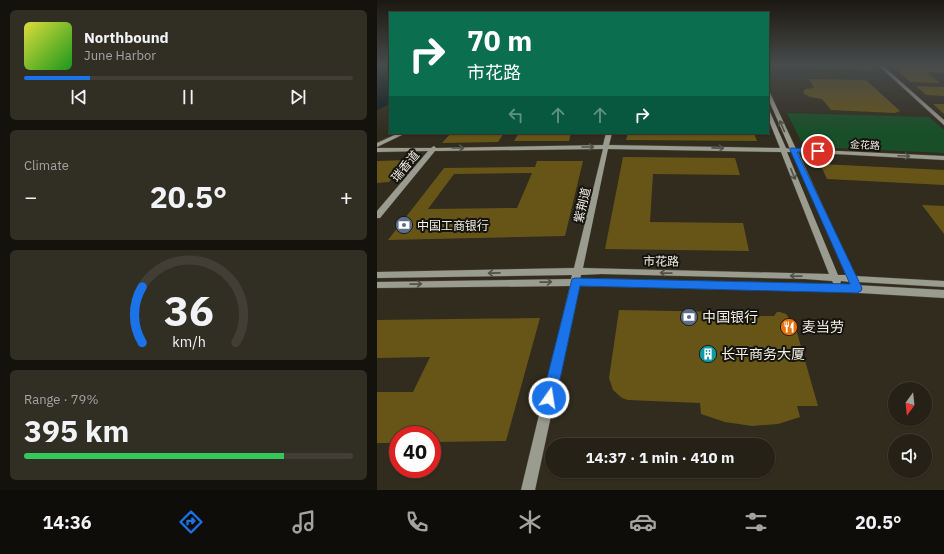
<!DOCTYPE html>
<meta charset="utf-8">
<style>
body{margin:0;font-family:"IBM Plex Sans","Noto Sans SC",sans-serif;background:#312e23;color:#f1f3f6;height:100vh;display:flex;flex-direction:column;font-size:15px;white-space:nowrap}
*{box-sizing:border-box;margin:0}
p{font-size:13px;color:#a3a3a1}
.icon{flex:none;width:22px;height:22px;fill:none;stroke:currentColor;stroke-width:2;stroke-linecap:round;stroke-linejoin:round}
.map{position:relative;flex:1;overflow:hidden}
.drawer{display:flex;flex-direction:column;gap:10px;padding:10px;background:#14120c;width:377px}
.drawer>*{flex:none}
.hud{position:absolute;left:12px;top:12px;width:380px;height:122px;border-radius:0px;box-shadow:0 1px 3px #0004,0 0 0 1px #423e35;background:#0b6e4f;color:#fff;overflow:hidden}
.needle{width:26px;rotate:195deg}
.buttons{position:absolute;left:511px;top:382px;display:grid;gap:8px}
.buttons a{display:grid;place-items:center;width:44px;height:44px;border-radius:50%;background:#252116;box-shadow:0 1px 3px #0004,0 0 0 1px #423e35;font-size:20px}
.speed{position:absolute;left:12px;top:426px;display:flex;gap:8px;font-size:20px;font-weight:700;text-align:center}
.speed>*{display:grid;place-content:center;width:52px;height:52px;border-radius:50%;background:#252116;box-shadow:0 1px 3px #0004,0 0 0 1px #423e35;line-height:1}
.speed .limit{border:6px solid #d22;background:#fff;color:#111}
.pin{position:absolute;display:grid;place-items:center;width:34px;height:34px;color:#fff;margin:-17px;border:2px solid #fff;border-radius:50%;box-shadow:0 1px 4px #0007}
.me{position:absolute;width:44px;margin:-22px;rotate:13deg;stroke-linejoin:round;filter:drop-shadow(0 0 3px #0008)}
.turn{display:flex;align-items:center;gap:14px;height:84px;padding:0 12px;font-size:18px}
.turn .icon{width:52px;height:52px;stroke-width:2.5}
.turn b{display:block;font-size:28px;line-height:34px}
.lanes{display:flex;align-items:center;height:38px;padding:0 12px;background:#0003;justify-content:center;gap:20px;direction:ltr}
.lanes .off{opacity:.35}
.big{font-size:30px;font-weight:700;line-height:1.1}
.drawer .tile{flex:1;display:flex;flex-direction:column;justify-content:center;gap:6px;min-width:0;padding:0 14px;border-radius:6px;background:#312e23}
.drawer .dial{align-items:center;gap:0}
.dial svg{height:104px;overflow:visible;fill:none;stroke:#423e35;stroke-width:7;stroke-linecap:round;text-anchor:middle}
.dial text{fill:#f1f3f6;stroke:none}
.song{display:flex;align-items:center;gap:12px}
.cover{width:48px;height:48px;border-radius:6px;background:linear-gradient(135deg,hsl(60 70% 55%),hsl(120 70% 35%))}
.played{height:4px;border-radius:2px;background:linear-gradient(90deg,#1a73e8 20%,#423e35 20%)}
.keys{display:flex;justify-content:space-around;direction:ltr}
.heat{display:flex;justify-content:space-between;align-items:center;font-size:22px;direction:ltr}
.charge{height:6px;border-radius:3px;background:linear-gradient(90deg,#34c759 79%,#423e35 0)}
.trip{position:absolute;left:168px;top:438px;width:230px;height:40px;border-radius:20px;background:#252116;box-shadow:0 1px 3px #0004,0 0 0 1px #423e35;font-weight:700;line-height:40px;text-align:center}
.dock{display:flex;height:64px;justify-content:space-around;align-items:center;background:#0f0d09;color:#a3a3a1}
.dock .icon{width:28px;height:28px}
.dock .active{color:#1a73e8}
.dock b{font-size:18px;color:#f1f3f6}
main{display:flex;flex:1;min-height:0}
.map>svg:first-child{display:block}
.green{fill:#184f29}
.water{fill:#0b1a1a}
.building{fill:#675517;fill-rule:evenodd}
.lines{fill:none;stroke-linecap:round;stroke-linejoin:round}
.secondary-casing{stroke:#4c473a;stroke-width:1}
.secondary{fill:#9b9c90;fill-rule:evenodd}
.oneway{stroke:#525148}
.route{fill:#1a73e8;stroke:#114b97}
.labels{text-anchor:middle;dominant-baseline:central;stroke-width:4;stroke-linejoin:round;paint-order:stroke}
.far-street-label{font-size:10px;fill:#f3f0e6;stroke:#16140e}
.street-label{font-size:12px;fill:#f3f0e6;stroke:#16140e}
.poi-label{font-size:12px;fill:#f3f0e6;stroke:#16140e;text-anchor:start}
.near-poi-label{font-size:14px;fill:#f3f0e6;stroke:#16140e;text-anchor:start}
</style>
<main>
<section class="drawer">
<div class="tile">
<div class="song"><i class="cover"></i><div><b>Northbound</b><p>June Harbor</p></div></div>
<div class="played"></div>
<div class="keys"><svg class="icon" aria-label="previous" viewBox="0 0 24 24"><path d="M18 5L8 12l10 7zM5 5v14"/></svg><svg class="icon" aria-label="pause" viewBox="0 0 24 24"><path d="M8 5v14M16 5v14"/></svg><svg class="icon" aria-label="next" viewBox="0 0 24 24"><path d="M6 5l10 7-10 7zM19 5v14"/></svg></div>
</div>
<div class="tile"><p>Climate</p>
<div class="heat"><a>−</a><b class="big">20.5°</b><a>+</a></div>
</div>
<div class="tile dial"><svg viewBox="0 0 100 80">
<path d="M14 69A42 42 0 1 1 86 69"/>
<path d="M14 69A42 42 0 0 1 14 26" stroke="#1a73e8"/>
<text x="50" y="56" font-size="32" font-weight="700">36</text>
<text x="50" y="72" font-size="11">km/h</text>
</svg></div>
<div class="tile"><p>Range · 79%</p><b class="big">395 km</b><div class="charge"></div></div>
</section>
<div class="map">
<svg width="567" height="490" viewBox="0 0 567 490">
<rect width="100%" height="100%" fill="#312c1e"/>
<path class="green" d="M410,113L552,117L567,130V153L439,147L424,141Z"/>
<path class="water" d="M0,65H13V104L0,110Z"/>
<g class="building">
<path d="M435,65H493L498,70L437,68Z"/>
<path d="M514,65L567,67V73L549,72L563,83L533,82Z"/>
<path d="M432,79L489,80L523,111L518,113L454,110L445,99L433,97L426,93L428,89L437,88Z"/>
<path d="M539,86L567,87V96L549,95Z"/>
<path d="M556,104H567V114Z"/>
<path d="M74,133H127L121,142L65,143Z"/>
<path d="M142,133H194L192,141H137Z"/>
<path d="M251,133H377L380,141L249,140Z"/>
<path d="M246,157L358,158L363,175L276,174L273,222L366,223L372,251L228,249Z"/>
<path d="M31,160L12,182L0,183V161Z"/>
<path d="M160,161H206L188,236L11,240L67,168L158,167ZM155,173L140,208L51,209L77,174Z"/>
<path d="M443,164L567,170V185L450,179Z"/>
<path d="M545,205L567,206V234Z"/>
<path d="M242,310L351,312L352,316H397L400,312H403L409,314L412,318L415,329H419L441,406H420L423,417L401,424L375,426L348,422L324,414L323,403L251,400L245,398L236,390L232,378Z"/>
<path d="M163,318L129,441L55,442V435H21V443H0V392H36L53,357L0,358V320Z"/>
</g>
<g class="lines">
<defs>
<g id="secondary">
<path d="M501,65H505L567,120V125Z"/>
<path d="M391,92L393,93L419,149L567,156V160L421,152L478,276L567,281V287L481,282L478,285L567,290V298L432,290L202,286L158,490H144L193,286L0,288V282L194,279L195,275L0,278V272L197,268L226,149L58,151L3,218H0V211L51,151L0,152V148H54L57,146L59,148L226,145L229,133H235L232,145L403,148L391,118V111L393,112L409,148L413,149L391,98ZM231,149L404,152L452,274L206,268ZM410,152H415L469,275H461ZM225,274L428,279L455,281L457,284L203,279L204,275ZM464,281L473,282L476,285L463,284Z"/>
<path d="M22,133H29L0,147V143Z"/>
</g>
</defs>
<use href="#secondary" class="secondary-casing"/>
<use href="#secondary" class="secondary"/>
</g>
<defs><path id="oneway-shaft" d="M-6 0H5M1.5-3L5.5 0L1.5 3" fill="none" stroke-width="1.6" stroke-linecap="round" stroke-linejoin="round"/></defs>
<g class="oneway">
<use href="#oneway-shaft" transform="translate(405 126) rotate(-114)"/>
<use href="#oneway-shaft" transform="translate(211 147)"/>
<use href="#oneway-shaft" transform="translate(81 148)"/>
<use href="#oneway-shaft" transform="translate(341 148) rotate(1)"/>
<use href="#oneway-shaft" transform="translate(527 156) rotate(3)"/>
<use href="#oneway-shaft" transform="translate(416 174) rotate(68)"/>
<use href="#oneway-shaft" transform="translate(117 273) rotate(179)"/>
<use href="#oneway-shaft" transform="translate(289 273) rotate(-179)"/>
<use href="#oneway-shaft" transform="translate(419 276) rotate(-179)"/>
<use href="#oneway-shaft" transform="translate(169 282) rotate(-1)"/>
<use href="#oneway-shaft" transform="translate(39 284) rotate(-1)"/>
</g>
<linearGradient id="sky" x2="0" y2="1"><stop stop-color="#1b1810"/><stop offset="0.49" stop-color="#484b4c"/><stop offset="1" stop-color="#484b4c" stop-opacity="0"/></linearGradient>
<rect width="567" height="133" fill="url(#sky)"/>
<path class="route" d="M414,148L441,149L444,151L441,153L420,152L485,288L484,291L480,293L203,286L179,398L177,403L172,404L167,403L165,398L195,279L198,278L473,284L413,150Z"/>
<defs>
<symbol id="bank-disc" viewBox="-11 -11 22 22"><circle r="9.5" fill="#5c6f8a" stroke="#16140e"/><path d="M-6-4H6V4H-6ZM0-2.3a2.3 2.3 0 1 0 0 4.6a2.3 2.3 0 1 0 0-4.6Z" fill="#fff"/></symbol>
<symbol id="restaurant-disc" viewBox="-11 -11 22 22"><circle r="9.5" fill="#e8710a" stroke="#16140e"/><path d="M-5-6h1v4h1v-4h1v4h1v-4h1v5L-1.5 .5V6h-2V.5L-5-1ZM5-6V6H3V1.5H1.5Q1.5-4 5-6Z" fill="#fff"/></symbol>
<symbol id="building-disc" viewBox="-11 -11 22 22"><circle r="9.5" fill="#0f9aa8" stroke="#16140e"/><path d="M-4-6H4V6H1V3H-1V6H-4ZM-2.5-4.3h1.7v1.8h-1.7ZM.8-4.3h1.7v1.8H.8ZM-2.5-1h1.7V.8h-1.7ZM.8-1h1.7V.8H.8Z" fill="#fff"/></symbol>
</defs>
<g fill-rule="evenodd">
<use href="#bank-disc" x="17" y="215" width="20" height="20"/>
<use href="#bank-disc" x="302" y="307" width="20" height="20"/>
<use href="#restaurant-disc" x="402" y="317" width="20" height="20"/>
<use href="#building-disc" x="321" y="344" width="20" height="20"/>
</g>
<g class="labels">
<g class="far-street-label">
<text transform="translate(488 145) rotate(3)">金花路</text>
</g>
<g class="street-label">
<text transform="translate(28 166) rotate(-50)">瑞香道</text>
<text transform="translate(205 205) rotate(-77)">紫荆道</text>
<text transform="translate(284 261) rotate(1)">市花路</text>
</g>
<g class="poi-label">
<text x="40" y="225">中国工商银行</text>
</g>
<g class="near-poi-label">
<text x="325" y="317">中国银行</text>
<text x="425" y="327">麦当劳</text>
<text x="344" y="354">长平商务大厦</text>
</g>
</g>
</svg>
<div class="buttons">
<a><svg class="needle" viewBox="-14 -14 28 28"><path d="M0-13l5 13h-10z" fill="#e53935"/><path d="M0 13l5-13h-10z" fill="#a3a3a1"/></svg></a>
<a><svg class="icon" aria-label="sound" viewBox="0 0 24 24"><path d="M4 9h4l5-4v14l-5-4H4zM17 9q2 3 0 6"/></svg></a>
</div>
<div class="speed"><div class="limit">40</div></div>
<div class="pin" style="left:441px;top:151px;background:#d93025"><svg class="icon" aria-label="arrive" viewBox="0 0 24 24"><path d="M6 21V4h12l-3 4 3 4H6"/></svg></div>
<svg class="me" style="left:172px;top:398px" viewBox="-20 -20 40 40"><circle r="17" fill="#1a73e8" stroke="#fff" stroke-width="3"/><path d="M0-11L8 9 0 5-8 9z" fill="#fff"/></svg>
<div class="trip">14:37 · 1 min · 410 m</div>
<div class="hud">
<div class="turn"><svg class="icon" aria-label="right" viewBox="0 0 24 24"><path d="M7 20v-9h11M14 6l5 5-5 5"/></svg><div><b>70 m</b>市花路</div></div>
<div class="lanes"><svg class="icon off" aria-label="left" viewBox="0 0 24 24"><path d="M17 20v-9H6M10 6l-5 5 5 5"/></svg><svg class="icon off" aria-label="ahead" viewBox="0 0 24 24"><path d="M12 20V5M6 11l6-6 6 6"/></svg><svg class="icon off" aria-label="ahead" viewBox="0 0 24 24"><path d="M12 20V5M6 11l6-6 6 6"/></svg><svg class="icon" aria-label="right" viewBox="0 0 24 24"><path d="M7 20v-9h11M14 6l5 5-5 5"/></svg></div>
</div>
</div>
</main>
<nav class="dock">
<b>14:36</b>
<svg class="icon active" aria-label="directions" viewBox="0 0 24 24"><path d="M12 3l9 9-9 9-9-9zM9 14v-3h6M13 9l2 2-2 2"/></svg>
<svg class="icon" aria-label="music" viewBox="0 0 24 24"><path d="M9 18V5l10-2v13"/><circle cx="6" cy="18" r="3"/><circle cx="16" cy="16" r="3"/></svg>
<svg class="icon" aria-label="phone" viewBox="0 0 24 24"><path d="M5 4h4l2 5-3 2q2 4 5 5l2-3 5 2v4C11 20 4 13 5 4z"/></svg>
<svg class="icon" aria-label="climate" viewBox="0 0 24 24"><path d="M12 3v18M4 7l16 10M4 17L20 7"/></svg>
<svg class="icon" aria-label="car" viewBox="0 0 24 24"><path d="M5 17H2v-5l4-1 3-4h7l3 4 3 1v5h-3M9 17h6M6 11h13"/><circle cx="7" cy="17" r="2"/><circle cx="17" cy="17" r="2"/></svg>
<svg class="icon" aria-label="filters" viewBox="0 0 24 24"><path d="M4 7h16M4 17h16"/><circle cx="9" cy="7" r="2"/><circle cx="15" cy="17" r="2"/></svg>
<b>20.5°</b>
</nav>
